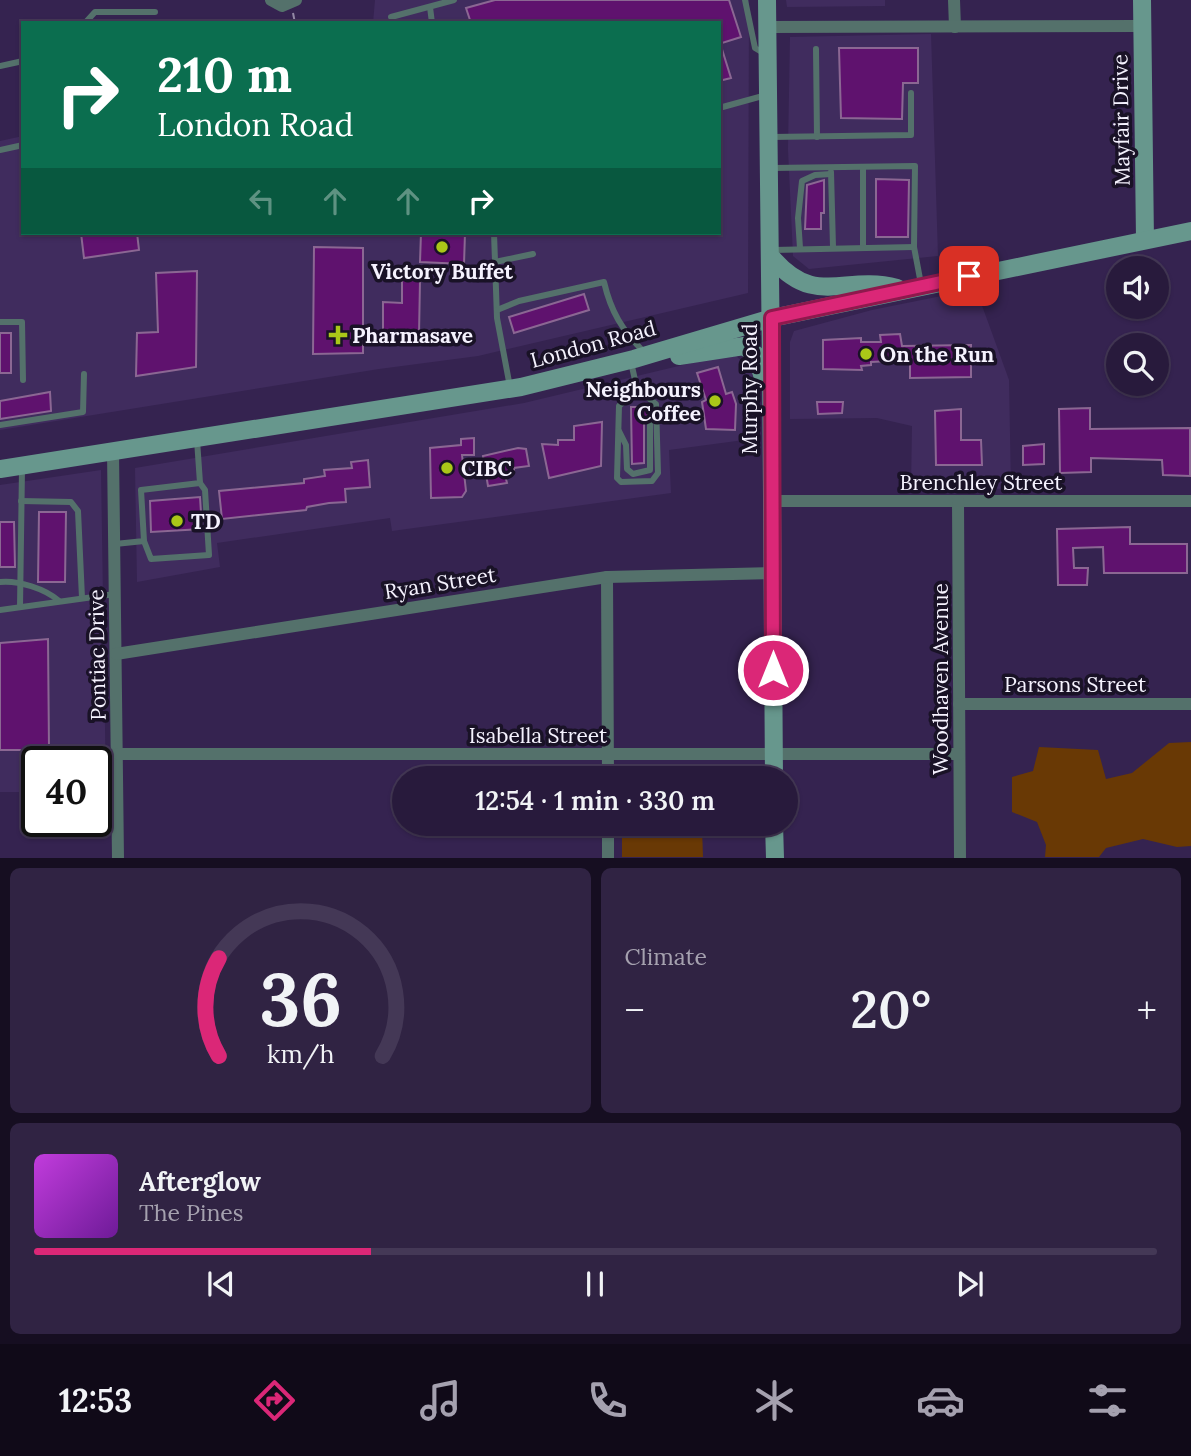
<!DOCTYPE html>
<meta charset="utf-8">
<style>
body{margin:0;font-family:Lora,serif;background:#302343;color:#f1f3f6;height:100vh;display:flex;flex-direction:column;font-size:26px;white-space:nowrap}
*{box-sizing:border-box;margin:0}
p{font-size:23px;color:#a5a1af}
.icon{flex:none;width:38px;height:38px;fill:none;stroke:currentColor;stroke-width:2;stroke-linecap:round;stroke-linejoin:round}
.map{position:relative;height:858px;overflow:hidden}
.details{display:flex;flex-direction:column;gap:10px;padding:10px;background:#160e21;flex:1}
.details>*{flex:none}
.guide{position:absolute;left:21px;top:21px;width:700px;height:214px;border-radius:0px;box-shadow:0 2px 5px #0004,0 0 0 2px #443856;background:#0b6e4f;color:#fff;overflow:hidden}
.tools{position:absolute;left:1106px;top:256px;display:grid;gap:14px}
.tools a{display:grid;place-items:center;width:63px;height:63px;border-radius:50%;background:#281a3c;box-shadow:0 2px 5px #0004,0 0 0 2px #443856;font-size:35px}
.speed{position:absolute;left:21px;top:746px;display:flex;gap:14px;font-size:35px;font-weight:700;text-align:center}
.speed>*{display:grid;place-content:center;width:91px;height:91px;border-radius:50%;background:#281a3c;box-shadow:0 2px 5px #0004,0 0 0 2px #443856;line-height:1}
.speed .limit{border:4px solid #111;border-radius:10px;background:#fff;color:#111}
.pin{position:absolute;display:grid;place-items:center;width:60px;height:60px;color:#fff;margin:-30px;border-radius:14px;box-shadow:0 4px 10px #0006}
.me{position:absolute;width:77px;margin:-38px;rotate:0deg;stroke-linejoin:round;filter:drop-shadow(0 0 5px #0008)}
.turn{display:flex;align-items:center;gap:24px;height:147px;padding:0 21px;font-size:32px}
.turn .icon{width:91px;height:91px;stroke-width:2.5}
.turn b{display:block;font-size:49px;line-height:60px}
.lanes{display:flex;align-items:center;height:66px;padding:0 21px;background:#0003;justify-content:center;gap:35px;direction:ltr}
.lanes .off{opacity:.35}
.big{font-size:52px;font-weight:600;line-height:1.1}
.details .card{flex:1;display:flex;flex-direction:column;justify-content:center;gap:10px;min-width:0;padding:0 24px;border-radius:10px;background:#302343}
.details .dial{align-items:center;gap:0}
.dial svg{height:182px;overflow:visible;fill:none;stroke:#443856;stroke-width:7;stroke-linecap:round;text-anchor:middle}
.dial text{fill:#f1f3f6;stroke:none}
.song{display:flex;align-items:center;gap:21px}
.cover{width:84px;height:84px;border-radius:10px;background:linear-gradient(135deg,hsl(290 70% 55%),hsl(280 70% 35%))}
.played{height:7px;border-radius:4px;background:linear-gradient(90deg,#db2777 30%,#443856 30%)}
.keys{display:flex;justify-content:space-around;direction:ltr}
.heat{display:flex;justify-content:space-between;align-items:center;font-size:38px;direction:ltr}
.details .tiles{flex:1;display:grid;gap:10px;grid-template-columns:1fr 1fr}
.card:last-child{grid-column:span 2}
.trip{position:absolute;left:392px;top:766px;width:406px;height:70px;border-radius:35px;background:#281a3c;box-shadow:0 2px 5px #0004,0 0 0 2px #443856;font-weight:600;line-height:70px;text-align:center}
.tab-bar{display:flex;height:112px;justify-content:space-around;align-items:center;background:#100a18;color:#a5a1af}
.tab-bar .icon{width:49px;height:49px}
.tab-bar .current{color:#db2777}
.tab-bar b{font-size:32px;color:#f1f3f6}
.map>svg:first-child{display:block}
.built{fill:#402c5e}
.green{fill:#693905}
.building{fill:#5f126e;stroke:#8b6793;stroke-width:2}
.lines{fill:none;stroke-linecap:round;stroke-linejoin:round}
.path{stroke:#9389a5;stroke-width:2;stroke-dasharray:7 3.5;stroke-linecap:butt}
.lane{stroke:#54716b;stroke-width:6}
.street{stroke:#54716b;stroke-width:12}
.secondary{stroke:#67978d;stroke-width:18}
.route-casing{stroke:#8e194d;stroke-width:18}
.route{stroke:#db2777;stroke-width:12}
.poi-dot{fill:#aac718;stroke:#191226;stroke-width:2.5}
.labels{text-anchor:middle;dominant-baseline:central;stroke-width:7;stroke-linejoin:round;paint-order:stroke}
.street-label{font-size:21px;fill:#f5f2fe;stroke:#191226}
.poi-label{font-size:21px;font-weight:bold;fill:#f5f2fe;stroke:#191226;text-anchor:start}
</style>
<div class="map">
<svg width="1191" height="858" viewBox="0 0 1191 858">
<rect width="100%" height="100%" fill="#352350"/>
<g class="built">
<path d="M375,0H749L748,293L478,356L379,369L0,430V141L23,136V233H719V23H373Z"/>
<path d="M786,0H885V6L787,7Z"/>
<path d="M931,34L938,256L809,269L793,256L788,149L790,37Z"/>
<path d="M976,289L1009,380L1011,489L911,487L912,426L877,418L790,419V342L794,331L872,310Z"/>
<path d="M733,353L752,371L759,438L669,450L671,493L392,531L390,518L217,543L220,567L137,582L135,468L524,403Z"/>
<path d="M101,470L106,792H96V761H37V792H0V485Z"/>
</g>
<g class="green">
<path d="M1191,742V846L1177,847L1143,839L1106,848L1099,857H1045L1046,845L1037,822L1012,812V777L1033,771L1039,747L1098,750L1106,779L1132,773L1169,743Z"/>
<path d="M622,827H702L703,857H622Z"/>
</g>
<g class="building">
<path d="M495,0H729L741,37L719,44V23H471L466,8Z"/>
<path d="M721,46L731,78L719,81V47Z"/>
<path d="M839,48H918V83H903L902,119L841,118Z"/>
<path d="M876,179L909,180L908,237H876Z"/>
<path d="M824,180V213H821V229H805L807,185Z"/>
<path d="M81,233H137L139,250L84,258Z"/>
<path d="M421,233H465L464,264L420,262Z"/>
<path d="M314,247L363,248V353L313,354Z"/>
<path d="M197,271L196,367L136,376L137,333L158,332L156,273Z"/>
<path d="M402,280H420L419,335L383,334V302L402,303Z"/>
<path d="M584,294L589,310L514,333L509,317Z"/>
<rect x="0" y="333" width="11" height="40"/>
<path d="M900,334L902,346L971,345V377L910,378V360L871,362V365L861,366L862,370L823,369V340L861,338V342H881L880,335Z"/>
<path d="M718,367L726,394L732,392L736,404L735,430L706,429L702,402L706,400L697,373Z"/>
<path d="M50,392L51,411L0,419V401Z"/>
<path d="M817,402H843L842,413L818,414Z"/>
<path d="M631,407H645L649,413L644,423V463L632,464Z"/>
<path d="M1090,408V429L1190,428V476L1163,475L1162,460L1091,458V472L1060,473L1059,409Z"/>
<path d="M961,409V440H981L982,465H936L935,411Z"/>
<path d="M602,422L601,466L549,478L542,444L558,445V440H574V426Z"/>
<path d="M474,438V455H462L466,491L462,497L431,498L430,448L461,445V439Z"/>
<path d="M1044,444V464L1023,465V446Z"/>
<path d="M518,448L526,449L529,466L514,468V472L505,475L507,483L488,486L483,456Z"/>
<path d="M368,460L370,487L345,489L346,502L329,503L307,507L306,510L222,519L219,491L304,483V479L325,476L324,470L352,468L351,462Z"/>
<path d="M200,497L202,529L151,532L150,501Z"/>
<path d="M39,512H66L65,582H38Z"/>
<path d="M0,522H14L15,567H0Z"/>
<path d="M1130,527V544H1187V573H1104L1103,547L1073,548L1074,568H1088L1087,585H1058L1057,529Z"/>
<path d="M48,639L49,750H0V643Z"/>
</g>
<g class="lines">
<path class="path" d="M293,13L295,23"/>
<g class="lane">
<path d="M745,0L755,48L765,54"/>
<path d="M430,7L432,23"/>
<path d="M391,17L454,0"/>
<path d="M85,23L95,12H155"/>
<path d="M816,49L817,137"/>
<path d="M0,66L23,61"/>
<path d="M719,108L766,95"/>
<path d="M771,137L911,135V93"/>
<path d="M0,150L23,145"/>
<path d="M863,167V247"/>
<path d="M772,168L915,166L914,247L921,284"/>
<path d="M831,172L833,247"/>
<path d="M494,233L497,318L510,387"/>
<path d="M800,248L798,218L802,181L815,175L831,174"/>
<path d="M773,250L914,247"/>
<path d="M495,262L533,254"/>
<path d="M497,310L519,301L604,282C611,312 622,330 644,352"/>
<path d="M0,322H22L23,380"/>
<path d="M631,362L637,389L656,404L658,473L652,481L621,482L617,478L619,406L637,389"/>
<path d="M0,425L83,412L84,374"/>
<path d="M619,431L626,445L627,469L633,474L650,470V423L656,416"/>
<path d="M21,501L71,502L78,511L82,598"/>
<path d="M144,541L151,559L209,555L205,490L200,483"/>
<path d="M115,544L144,541L141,490L200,483L197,440"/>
<path d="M0,582C18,580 46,589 59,601"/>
<path d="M20,607L22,469"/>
<path d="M0,610L115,594"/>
</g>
<g class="street">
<path d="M271,0L282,6L296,0"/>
<path d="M954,0L955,27"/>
<path d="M768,27L1142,26"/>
<path d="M113,451L118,858"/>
<path d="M771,501H1191"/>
<path d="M958,501L960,858"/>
<path d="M607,577L608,779"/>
<path d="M116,654L607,577L773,573"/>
<path d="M959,704H1191"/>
<path d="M118,754H959"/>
<path d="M608,824V858"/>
</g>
<g class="secondary">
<path d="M767,0C771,260 772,519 774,779"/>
<path d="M1142,0L1145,240"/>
<path d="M773,259C816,308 844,274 897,288"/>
<path d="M679,356L744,346L756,355L764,381"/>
<path d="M0,469L521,387L634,359L772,318L1191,231"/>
<path d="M774,824L775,858"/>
</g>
</g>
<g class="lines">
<defs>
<path id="route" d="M773,670L772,318L969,276"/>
</defs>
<use href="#route" class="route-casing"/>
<use href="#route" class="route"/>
</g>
<g class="poi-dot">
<circle cx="442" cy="247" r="7"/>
<path d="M334.5 324.5h7v7h7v7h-7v7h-7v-7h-7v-7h7z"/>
<circle cx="866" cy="354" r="7"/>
<circle cx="715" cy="401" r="7"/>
<circle cx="447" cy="468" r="7"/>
<circle cx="177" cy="521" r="7"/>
</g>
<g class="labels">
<g class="street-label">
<text transform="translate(1121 120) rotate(-91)">Mayfair Drive</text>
<text transform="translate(593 344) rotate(-15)">London Road</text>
<text transform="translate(749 389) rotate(-90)">Murphy Road</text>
<text x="981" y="482">Brenchley Street</text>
<text transform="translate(440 583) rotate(-9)">Ryan Street</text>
<text transform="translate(97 655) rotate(-91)">Pontiac Drive</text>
<text transform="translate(940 679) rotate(-90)">Woodhaven Avenue</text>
<text x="1075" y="684">Parsons Street</text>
<text x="538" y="735">Isabella Street</text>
</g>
<g class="poi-label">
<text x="442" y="271" text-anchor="middle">Victory Buffet</text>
<text x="352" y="335">Pharmasave</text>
<text x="880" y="354">On the Run</text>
<text x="701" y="389" text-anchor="end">Neighbours<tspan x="701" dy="24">Coffee</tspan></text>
<text x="461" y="468">CIBC</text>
<text x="191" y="521">TD</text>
</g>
</g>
</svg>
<div class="tools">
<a><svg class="icon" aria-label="sound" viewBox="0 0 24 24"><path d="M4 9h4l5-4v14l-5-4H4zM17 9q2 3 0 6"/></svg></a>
<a><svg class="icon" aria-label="search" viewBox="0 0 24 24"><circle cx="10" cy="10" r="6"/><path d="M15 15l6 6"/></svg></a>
</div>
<div class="speed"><div class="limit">40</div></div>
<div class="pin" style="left:969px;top:276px;background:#d93025"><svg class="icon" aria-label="arrive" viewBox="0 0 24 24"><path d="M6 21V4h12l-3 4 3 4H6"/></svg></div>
<svg class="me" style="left:773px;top:670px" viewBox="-20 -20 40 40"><circle r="17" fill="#db2777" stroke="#fff" stroke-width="3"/><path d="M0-11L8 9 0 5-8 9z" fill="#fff"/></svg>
<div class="trip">12:54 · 1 min · 330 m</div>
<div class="guide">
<div class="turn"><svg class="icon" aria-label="right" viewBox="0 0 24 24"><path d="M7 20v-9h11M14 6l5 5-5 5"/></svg><div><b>210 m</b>London Road</div></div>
<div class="lanes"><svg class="icon off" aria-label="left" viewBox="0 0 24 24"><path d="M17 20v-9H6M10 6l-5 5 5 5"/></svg><svg class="icon off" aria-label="ahead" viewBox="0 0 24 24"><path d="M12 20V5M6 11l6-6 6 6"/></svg><svg class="icon off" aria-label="ahead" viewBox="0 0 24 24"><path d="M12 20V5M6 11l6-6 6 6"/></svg><svg class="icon" aria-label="right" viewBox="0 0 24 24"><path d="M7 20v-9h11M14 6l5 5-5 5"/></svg></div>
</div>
</div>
<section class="details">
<div class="tiles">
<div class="card dial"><svg viewBox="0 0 100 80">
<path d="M14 69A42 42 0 1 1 86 69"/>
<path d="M14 69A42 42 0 0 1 14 26" stroke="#db2777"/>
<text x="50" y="56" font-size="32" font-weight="700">36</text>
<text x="50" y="72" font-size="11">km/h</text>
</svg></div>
<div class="card"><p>Climate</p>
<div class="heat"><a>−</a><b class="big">20°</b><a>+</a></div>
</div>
<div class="card">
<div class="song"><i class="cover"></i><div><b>Afterglow</b><p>The Pines</p></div></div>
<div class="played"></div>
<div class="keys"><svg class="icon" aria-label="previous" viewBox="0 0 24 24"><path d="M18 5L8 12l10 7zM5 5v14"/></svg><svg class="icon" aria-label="pause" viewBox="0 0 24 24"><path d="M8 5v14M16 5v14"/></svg><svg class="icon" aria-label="next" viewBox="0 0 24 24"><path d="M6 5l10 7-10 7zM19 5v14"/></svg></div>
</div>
</div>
</section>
<nav class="tab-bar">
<b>12:53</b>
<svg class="icon current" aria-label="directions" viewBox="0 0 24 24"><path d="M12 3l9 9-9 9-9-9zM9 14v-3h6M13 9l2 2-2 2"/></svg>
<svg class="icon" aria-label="music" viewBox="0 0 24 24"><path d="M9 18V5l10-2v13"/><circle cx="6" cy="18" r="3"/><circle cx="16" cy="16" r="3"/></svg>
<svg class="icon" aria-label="phone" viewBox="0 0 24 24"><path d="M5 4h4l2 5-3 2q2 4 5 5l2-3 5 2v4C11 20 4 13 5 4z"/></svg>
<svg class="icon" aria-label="climate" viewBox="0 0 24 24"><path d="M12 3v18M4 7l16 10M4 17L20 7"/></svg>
<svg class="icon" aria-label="car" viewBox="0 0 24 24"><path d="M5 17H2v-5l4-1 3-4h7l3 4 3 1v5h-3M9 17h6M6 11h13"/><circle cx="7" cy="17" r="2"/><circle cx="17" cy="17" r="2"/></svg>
<svg class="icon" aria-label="filters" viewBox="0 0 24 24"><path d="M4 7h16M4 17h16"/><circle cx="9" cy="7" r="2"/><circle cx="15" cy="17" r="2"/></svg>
</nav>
